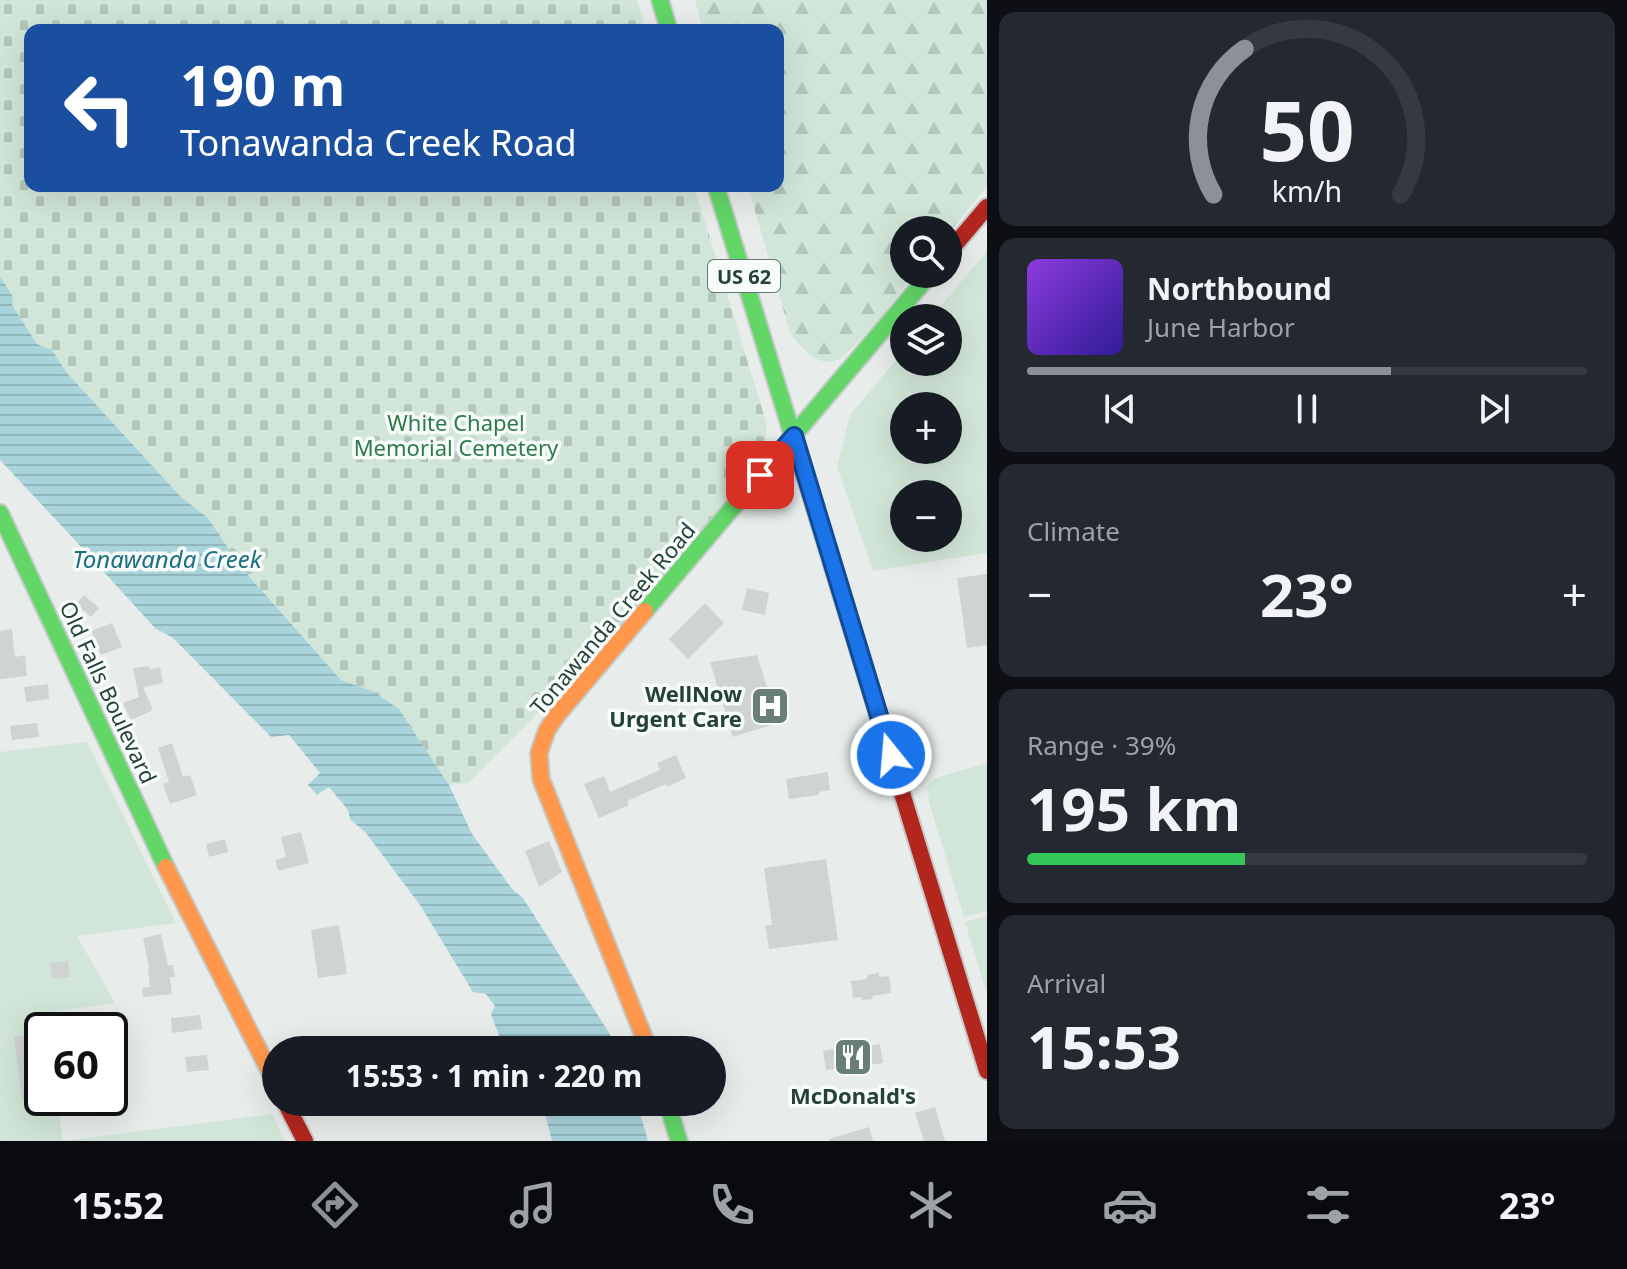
<!DOCTYPE html>
<meta charset="utf-8">
<style>
body{margin:0;font-family:"Noto Sans",sans-serif;background:#242831;color:#f1f3f6;height:100vh;display:flex;flex-direction:column;font-size:30px;white-space:nowrap}
*{box-sizing:border-box;margin:0}
p{font-size:26px;color:#9ea1a6}
.icon{flex:none;width:44px;height:44px;fill:none;stroke:currentColor;stroke-width:2;stroke-linecap:round;stroke-linejoin:round}
.map{position:relative;flex:1;overflow:hidden}
.drawer{display:flex;flex-direction:column;gap:12px;padding:12px;background:#0d0f14;width:640px}
.drawer>*{flex:none}
.guide{position:absolute;left:24px;top:24px;width:760px;height:168px;border-radius:16px;box-shadow:0 8px 32px #0002;background:#1a4fa0;color:#fff;overflow:hidden}
.fabs{position:absolute;left:890px;top:216px;display:grid;gap:16px}
.fabs a{display:grid;place-items:center;width:72px;height:72px;border-radius:50%;background:#171b24;box-shadow:0 8px 32px #0002;font-size:40px}
.speed{position:absolute;left:24px;top:1012px;display:flex;gap:16px;font-size:40px;font-weight:700;text-align:center}
.speed>*{display:grid;place-content:center;width:104px;height:104px;border-radius:50%;background:#171b24;box-shadow:0 8px 32px #0002;line-height:1}
.speed .limit{border:4px solid #111;border-radius:12px;background:#fff;color:#111}
.pin{position:absolute;display:grid;place-items:center;width:68px;height:68px;color:#fff;margin:-34px;border-radius:16px;box-shadow:0 4px 12px #0006}
.me{position:absolute;width:88px;margin:-44px;rotate:343deg;stroke-linejoin:round;filter:drop-shadow(0 0 6px #0008)}
.turn{display:flex;align-items:center;gap:28px;height:168px;padding:0 24px;font-size:36px}
.turn .icon{width:104px;height:104px;stroke-width:2.5}
.turn b{display:block;font-size:56px;line-height:68px}
.big{font-size:60px;font-weight:700;line-height:1.1}
.drawer .tile{flex:1;display:flex;flex-direction:column;justify-content:center;gap:12px;min-width:0;padding:0 28px;border-radius:16px;background:#242831}
.drawer .dial{align-items:center;gap:0}
.dial svg{height:208px;overflow:visible;fill:none;stroke:#363941;stroke-width:7;stroke-linecap:round;text-anchor:middle}
.dial text{fill:#f1f3f6;stroke:none}
.song{display:flex;align-items:center;gap:24px}
.cover{width:96px;height:96px;border-radius:12px;background:linear-gradient(135deg,hsl(270 70% 55%),hsl(250 70% 35%))}
.played{height:8px;border-radius:4px;background:linear-gradient(90deg,#8c9099 65%,#363941 65%)}
.keys{display:flex;justify-content:space-around;direction:ltr}
.heat{display:flex;justify-content:space-between;align-items:center;font-size:44px;direction:ltr}
.charge{height:12px;border-radius:6px;background:linear-gradient(90deg,#34c759 39%,#363941 0)}
.trip{position:absolute;left:262px;top:1036px;width:464px;height:80px;border-radius:40px;background:#171b24;box-shadow:0 8px 32px #0002;font-weight:700;line-height:80px;text-align:center}
.tabs{display:flex;height:128px;justify-content:space-around;align-items:center;background:#090b0e;color:#9ea1a6}
.tabs .icon{width:56px;height:56px}
.tabs .current{color:#8c9099}
.tabs b{font-size:36px;color:#f1f3f6}
main{display:flex;flex:1;min-height:0}
.map>svg:first-child{display:block}
.green{fill:#d1e6d8;fill-rule:evenodd}
.forest{fill:url(#forest-firs)}
.cemetery{fill:url(#cemetery-stones)}
.water{fill:url(#water-rules)}
.building{fill:#cfd4d2}
.lines{fill:none;stroke-linecap:round;stroke-linejoin:round}
.fast-casing{stroke:#c3cbc8;stroke-width:20}
.slow-casing{stroke:#c3cbc8;stroke-width:20}
.jam-casing{stroke:#c3cbc8;stroke-width:20}
.fast{stroke:#63d668;stroke-width:16}
.slow{stroke:#ff974d;stroke-width:16}
.jam{stroke:#b3261e;stroke-width:16}
.route-casing{stroke:#114b97;stroke-width:20}
.route{stroke:#1a73e8;stroke-width:14}
.labels{text-anchor:middle;dominant-baseline:central;stroke-width:7;stroke-linejoin:round;paint-order:stroke}
.shield{fill:#f7fbf9;stroke:#637a73;stroke-width:2}
.shield-label{font-size:20px;font-weight:bold;fill:#24423a}
.park-label{font-size:22px;fill:#2d7a4b;stroke:#f7fbf9}
.street-label{font-size:22px;fill:#24423a;stroke:#f7fbf9}
.poi-label{font-size:22px;font-weight:bold;fill:#24423a;stroke:#f7fbf9;text-anchor:end}
.water-label{font-size:24px;font-style:italic;fill:#1c6f80;stroke:#f7fbf9}
</style>
<main>
<div class="map">
<svg width="987" height="1141" viewBox="0 0 987 1141">
<defs>
<pattern id="forest-firs" width="22" height="20" patternUnits="userSpaceOnUse" patternTransform="scale(2)"><rect width="22" height="20" fill="#d1e6d8"/><path d="M5 1l3.5 6h-7zM16 11l3.5 6h-7z" fill="#b3c6ba"/></pattern>
<pattern id="cemetery-stones" width="16" height="16" patternUnits="userSpaceOnUse" patternTransform="scale(2)"><rect width="16" height="16" fill="#d1e6d8"/><path d="M2 7V4a2 2 0 0 1 4 0v3zM10 15v-3a2 2 0 0 1 4 0v3z" fill="#b3c6ba"/></pattern>
<pattern id="water-rules" width="6" height="5" patternUnits="userSpaceOnUse" patternTransform="scale(2)"><rect width="6" height="5" fill="#a9d4db"/><path d="M0 2.5h6" fill="none" stroke="#91b7bd"/></pattern>
</defs>
<rect width="100%" height="100%" fill="#e8edeb"/>
<g class="green">
<path d="M987,251V553L873,571L837,467L850,415L904,351V362H948V318H931ZM904,406H948V450H904ZM904,494H948V538H904Z"/>
<path d="M87,742L176,923L77,936L115,1003L44,1013L47,1030H42V1098H57L63,1141H0V752Z"/>
<path d="M987,763V911L964,917L928,799L929,793L926,788L933,780L939,777Z"/>
<path d="M987,916V994L965,922Z"/>
<path d="M272,1114L285,1141H64Z"/>
</g>
<path class="forest" d="M695,0H987V186L948,234V230H904V274H915C900,291 853,355 835,361C818,367 798,345 790,333L748,186H778V30H703Z"/>
<path class="cemetery" d="M0,0H637L646,30H30V186H694L767,425L764,450L719,511L592,659L468,783L449,785L431,758L372,691L341,680L240,566L208,518L181,497L67,373L52,350L37,344L12,305L13,297L0,276Z"/>
<g class="water">
<path d="M0,276L13,297L12,305L37,344L52,350L67,373L181,497L208,518L240,566L341,680L372,691L399,709L449,785L472,834L513,890L523,898L620,1050H517L512,1040L500,1038L491,1014L495,1006L486,994L473,992L420,905L366,833L350,819L348,810L329,787L317,795L308,785L320,773L289,735L271,737L172,637L156,629L72,537L0,460Z"/>
<path d="M542,1102H637L648,1141H552Z"/>
</g>
<g class="building">
<path d="M987,574V645L967,648L957,578Z"/>
<path d="M747,588L769,593L765,615L742,610Z"/>
<path d="M84,595L99,608L91,617L76,604Z"/>
<path d="M705,603L724,623L688,659L669,639Z"/>
<path d="M112,623L122,647L101,655L91,631Z"/>
<path d="M12,629L15,657L25,655L27,676L0,679V631Z"/>
<path d="M757,655L778,723L733,737L710,662Z"/>
<path d="M149,666L150,669L160,667L163,683L143,687L153,710L131,720L123,703L139,697L133,668Z"/>
<path d="M48,684L49,699L26,702L24,687Z"/>
<path d="M37,723L39,737L12,740L10,726Z"/>
<path d="M172,743L183,777L190,775L197,795L170,804L163,784L169,782L158,748Z"/>
<path d="M676,755L686,778L667,787L666,784L627,801L629,805L599,818L584,784L604,776L610,792L660,770L657,763Z"/>
<path d="M828,772L830,790L819,792V795L789,799L786,779Z"/>
<path d="M301,832L309,863L278,871L275,860L286,857L281,837Z"/>
<path d="M225,839L228,852L209,857L206,844Z"/>
<path d="M549,841L562,872L539,887L525,851Z"/>
<path d="M826,859L838,940L769,949L765,925H772L764,868Z"/>
<path d="M339,925L347,974L318,978L311,930Z"/>
<path d="M161,934L168,965H173L175,977H170L172,994L143,997L142,988L150,987L148,968H149L143,938Z"/>
<path d="M68,961L70,977L52,979L50,963Z"/>
<path d="M879,973V977L889,976L891,993L872,996L873,999L862,1000V997L853,998L851,981L867,979V975Z"/>
<path d="M200,1015L202,1029L172,1033L171,1018Z"/>
<path d="M34,1034L42,1098L22,1101L14,1037Z"/>
<path d="M880,1044L883,1063L868,1065V1067L842,1070V1068L826,1070L823,1051L850,1046V1048Z"/>
<path d="M207,1055L209,1070L187,1072L185,1057Z"/>
<path d="M935,1107L945,1141H924L915,1113Z"/>
<path d="M869,1127L873,1141H830L829,1139Z"/>
</g>
<g class="lines">
<defs>
<g id="fast">
<path d="M660,0L669,30"/>
<path d="M716,186L847,613"/>
<path d="M0,513L166,867"/>
<path d="M645,611L930,274"/>
<path d="M667,1102L679,1141"/>
</g>
<g id="slow">
<path d="M645,611L557,715L547,730L539,753L541,779L649,1050"/>
<path d="M166,867L276,1084"/>
</g>
<g id="jam">
<path d="M948,253L987,207"/>
<path d="M847,613L987,1071"/>
<path d="M285,1102L305,1141"/>
</g>
</defs>
<use href="#fast" class="fast-casing"/>
<use href="#slow" class="slow-casing"/>
<use href="#jam" class="jam-casing"/>
<use href="#fast" class="fast"/>
<use href="#slow" class="slow"/>
<use href="#jam" class="jam"/>
</g>
<g class="lines">
<defs>
<path id="route" d="M760,475L794,436L891,755"/>
</defs>
<use href="#route" class="route-casing"/>
<use href="#route" class="route"/>
</g>
<defs>
<symbol id="hospital-square" viewBox="-11 -11 22 22"><rect x="-9" y="-9" width="18" height="18" rx="4" fill="#697e78" stroke="#f7fbf9"/><path d="M-5-5h3v3.5h4V-5h3V5h-3V1.5h-4V5h-3Z" fill="#fff"/></symbol>
<symbol id="restaurant-square" viewBox="-11 -11 22 22"><rect x="-9" y="-9" width="18" height="18" rx="4" fill="#697e78" stroke="#f7fbf9"/><path d="M-5-6h1v4h1v-4h1v4h1v-4h1v5L-1.5 .5V6h-2V.5L-5-1ZM5-6V6H3V1.5H1.5Q1.5-4 5-6Z" fill="#fff"/></symbol>
</defs>
<g fill-rule="evenodd">
<use href="#hospital-square" x="748" y="684" width="44" height="44"/>
<use href="#restaurant-square" x="831" y="1035" width="44" height="44"/>
</g>
<g class="labels">
<rect class="shield" x="708" y="260" width="72" height="32" rx="6"/>
<g class="shield-label">
<text x="744" y="276">US 62</text>
</g>
<g class="park-label">
<text x="456" y="422">White Chapel<tspan x="456" dy="25">Memorial Cemetery</tspan></text>
</g>
<g class="street-label">
<text transform="translate(612 618) rotate(-50)">Tonawanda Creek Road</text>
<text transform="translate(109 692) rotate(65)">Old Falls Boulevard</text>
</g>
<g class="poi-label">
<text x="742" y="693">WellNow<tspan x="742" dy="25">Urgent Care</tspan></text>
<text x="853" y="1095" text-anchor="middle">McDonald's</text>
</g>
<g class="water-label">
<text x="167" y="558">Tonawanda Creek</text>
</g>
</g>
</svg>
<div class="fabs">
<a><svg class="icon" aria-label="search" viewBox="0 0 24 24"><circle cx="10" cy="10" r="6"/><path d="M15 15l6 6"/></svg></a>
<a><svg class="icon" aria-label="layers" viewBox="0 0 24 24"><path d="M12 4l9 5-9 5-9-5zM3 14l9 5 9-5"/></svg></a>
<a>+</a>
<a>−</a>
</div>
<div class="speed"><div class="limit">60</div></div>
<div class="pin" style="left:760px;top:475px;background:#d93025"><svg class="icon" aria-label="arrive" viewBox="0 0 24 24"><path d="M6 21V4h12l-3 4 3 4H6"/></svg></div>
<svg class="me" style="left:891px;top:755px" viewBox="-20 -20 40 40"><circle r="17" fill="#1a73e8" stroke="#fff" stroke-width="3"/><path d="M0-11L8 9 0 5-8 9z" fill="#fff"/></svg>
<div class="trip">15:53 · 1 min · 220 m</div>
<div class="guide">
<div class="turn"><svg class="icon" aria-label="left" viewBox="0 0 24 24"><path d="M17 20v-9H6M10 6l-5 5 5 5"/></svg><div><b>190 m</b>Tonawanda Creek Road</div></div>
</div>
</div>
<section class="drawer">
<div class="tile dial"><svg viewBox="0 0 100 80">
<path d="M14 69A42 42 0 1 1 86 69"/>
<path d="M14 69A42 42 0 0 1 26 13" stroke="#8c9099"/>
<text x="50" y="56" font-size="32" font-weight="700">50</text>
<text x="50" y="72" font-size="11">km/h</text>
</svg></div>
<div class="tile">
<div class="song"><i class="cover"></i><div><b>Northbound</b><p>June Harbor</p></div></div>
<div class="played"></div>
<div class="keys"><svg class="icon" aria-label="previous" viewBox="0 0 24 24"><path d="M18 5L8 12l10 7zM5 5v14"/></svg><svg class="icon" aria-label="pause" viewBox="0 0 24 24"><path d="M8 5v14M16 5v14"/></svg><svg class="icon" aria-label="next" viewBox="0 0 24 24"><path d="M6 5l10 7-10 7zM19 5v14"/></svg></div>
</div>
<div class="tile"><p>Climate</p>
<div class="heat"><a>−</a><b class="big">23°</b><a>+</a></div>
</div>
<div class="tile"><p>Range · 39%</p><b class="big">195 km</b><div class="charge"></div></div>
<div class="tile"><p>Arrival</p><b class="big">15:53</b></div>
</section>
</main>
<nav class="tabs">
<b>15:52</b>
<svg class="icon current" aria-label="directions" viewBox="0 0 24 24"><path d="M12 3l9 9-9 9-9-9zM9 14v-3h6M13 9l2 2-2 2"/></svg>
<svg class="icon" aria-label="music" viewBox="0 0 24 24"><path d="M9 18V5l10-2v13"/><circle cx="6" cy="18" r="3"/><circle cx="16" cy="16" r="3"/></svg>
<svg class="icon" aria-label="phone" viewBox="0 0 24 24"><path d="M5 4h4l2 5-3 2q2 4 5 5l2-3 5 2v4C11 20 4 13 5 4z"/></svg>
<svg class="icon" aria-label="climate" viewBox="0 0 24 24"><path d="M12 3v18M4 7l16 10M4 17L20 7"/></svg>
<svg class="icon" aria-label="car" viewBox="0 0 24 24"><path d="M5 17H2v-5l4-1 3-4h7l3 4 3 1v5h-3M9 17h6M6 11h13"/><circle cx="7" cy="17" r="2"/><circle cx="17" cy="17" r="2"/></svg>
<svg class="icon" aria-label="filters" viewBox="0 0 24 24"><path d="M4 7h16M4 17h16"/><circle cx="9" cy="7" r="2"/><circle cx="15" cy="17" r="2"/></svg>
<b>23°</b>
</nav>
